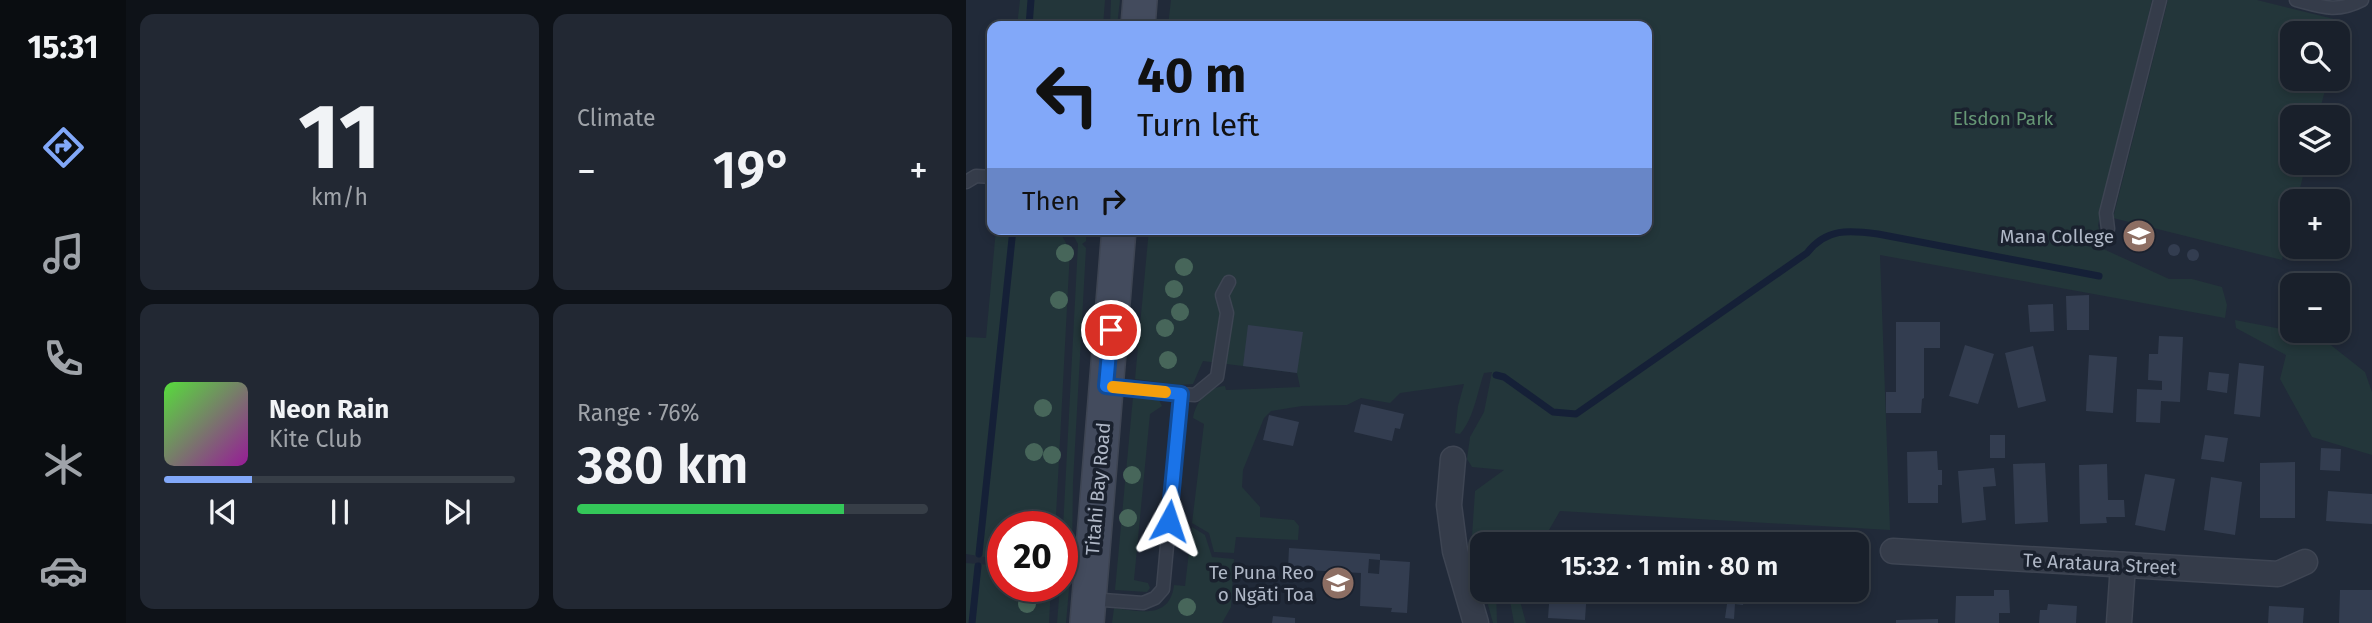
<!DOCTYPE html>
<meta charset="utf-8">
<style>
body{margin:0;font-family:"Fira Sans",sans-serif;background:#222833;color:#f1f3f6;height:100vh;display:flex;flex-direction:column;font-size:26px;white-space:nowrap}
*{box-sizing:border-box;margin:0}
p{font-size:23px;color:#9fa3a9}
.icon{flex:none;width:38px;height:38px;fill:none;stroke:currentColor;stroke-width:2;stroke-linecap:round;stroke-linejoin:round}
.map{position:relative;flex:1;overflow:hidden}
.panel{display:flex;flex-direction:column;gap:14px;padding:14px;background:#0e1218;width:840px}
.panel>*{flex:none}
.top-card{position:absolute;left:21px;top:21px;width:665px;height:214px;border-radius:14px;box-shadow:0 4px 10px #0003,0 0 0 2px #373e47;background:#82a8f9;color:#111;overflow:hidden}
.controls{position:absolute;left:1314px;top:21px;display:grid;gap:14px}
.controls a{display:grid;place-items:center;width:70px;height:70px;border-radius:14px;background:#19202b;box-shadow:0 4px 10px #0003,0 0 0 2px #373e47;font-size:35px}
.speed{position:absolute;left:21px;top:511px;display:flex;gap:14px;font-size:35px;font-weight:700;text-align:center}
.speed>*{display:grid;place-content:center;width:91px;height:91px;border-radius:50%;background:#19202b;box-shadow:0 4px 10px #0003,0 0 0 2px #373e47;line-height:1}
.speed .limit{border:10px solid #d22;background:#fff;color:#111}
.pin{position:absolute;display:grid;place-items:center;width:60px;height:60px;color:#fff;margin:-30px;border:4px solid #fff;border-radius:50%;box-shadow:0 2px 7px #0007}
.me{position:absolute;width:77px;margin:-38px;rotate:5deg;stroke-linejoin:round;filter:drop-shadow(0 0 5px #0008)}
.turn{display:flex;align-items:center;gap:24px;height:147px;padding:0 35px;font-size:32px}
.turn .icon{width:91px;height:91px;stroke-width:2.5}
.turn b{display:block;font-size:49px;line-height:60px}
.then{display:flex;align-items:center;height:66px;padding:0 35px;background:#0003;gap:14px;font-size:26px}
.big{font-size:52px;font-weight:600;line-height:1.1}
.panel .card{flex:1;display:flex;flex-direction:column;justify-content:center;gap:10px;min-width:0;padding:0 24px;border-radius:14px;background:#222833}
.panel .dial{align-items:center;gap:0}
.dial b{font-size:91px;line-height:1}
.song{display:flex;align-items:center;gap:21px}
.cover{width:84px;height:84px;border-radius:10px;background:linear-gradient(135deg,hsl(110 70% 55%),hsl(300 70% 35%))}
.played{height:7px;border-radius:4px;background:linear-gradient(90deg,#82a8f9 25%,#373e47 25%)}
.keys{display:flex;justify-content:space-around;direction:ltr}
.heat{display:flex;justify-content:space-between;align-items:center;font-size:38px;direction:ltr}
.charge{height:10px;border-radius:5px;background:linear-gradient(90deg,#34c759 76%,#373e47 0)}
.panel .tiles{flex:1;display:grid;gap:14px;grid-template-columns:repeat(2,1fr)}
.trip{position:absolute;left:504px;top:532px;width:399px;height:70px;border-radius:14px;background:#19202b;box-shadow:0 4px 10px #0003,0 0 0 2px #373e47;font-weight:600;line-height:70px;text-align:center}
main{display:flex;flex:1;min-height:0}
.menu{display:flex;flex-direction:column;width:126px;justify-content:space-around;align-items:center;background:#0a0d11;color:#9fa3a9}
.menu .icon{width:49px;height:49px}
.menu .active{color:#82a8f9}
.menu b{font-size:32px;color:#f1f3f6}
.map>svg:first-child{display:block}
.green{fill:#23363a}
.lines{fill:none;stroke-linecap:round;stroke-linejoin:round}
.stream{stroke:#152037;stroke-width:7}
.building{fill:#333d50}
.service-casing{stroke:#3e4553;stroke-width:15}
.minor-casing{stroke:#3e4553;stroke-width:27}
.secondary-casing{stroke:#3e4553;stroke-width:36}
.service{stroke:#353c4a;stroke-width:12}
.minor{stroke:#353c4a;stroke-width:24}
.secondary{stroke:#434b5d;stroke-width:33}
.tree{fill:#47665a}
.route-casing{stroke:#114b97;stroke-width:18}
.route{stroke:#1a73e8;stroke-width:12}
.slow{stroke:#f59e0b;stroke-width:12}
.labels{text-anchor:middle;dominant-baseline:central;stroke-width:7;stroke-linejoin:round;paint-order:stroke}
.park-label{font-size:19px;fill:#669775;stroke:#1a212e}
.poi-label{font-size:19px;fill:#afb7c6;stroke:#1a212e;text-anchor:end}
.street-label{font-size:19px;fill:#afb7c6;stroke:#1a212e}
</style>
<main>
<nav class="menu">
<b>15:31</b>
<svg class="icon active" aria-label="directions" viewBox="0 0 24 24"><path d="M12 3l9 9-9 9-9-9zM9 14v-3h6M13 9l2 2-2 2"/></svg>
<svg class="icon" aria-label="music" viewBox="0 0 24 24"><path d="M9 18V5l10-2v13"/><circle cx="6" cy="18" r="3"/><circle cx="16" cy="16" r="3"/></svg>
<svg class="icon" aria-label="phone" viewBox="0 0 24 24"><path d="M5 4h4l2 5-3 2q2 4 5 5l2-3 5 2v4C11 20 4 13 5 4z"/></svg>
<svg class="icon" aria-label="climate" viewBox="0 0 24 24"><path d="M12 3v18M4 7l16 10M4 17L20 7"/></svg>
<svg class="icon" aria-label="car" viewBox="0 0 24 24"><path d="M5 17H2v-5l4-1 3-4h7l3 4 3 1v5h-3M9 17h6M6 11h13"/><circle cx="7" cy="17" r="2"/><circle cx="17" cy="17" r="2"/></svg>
</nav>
<section class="panel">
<div class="tiles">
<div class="card dial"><b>11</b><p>km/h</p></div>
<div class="card"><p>Climate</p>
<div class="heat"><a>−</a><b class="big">19°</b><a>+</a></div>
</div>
<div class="card">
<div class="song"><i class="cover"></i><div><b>Neon Rain</b><p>Kite Club</p></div></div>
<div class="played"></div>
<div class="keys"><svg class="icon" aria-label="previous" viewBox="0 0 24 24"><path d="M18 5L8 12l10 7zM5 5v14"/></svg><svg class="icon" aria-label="pause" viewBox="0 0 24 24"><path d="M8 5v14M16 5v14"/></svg><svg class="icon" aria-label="next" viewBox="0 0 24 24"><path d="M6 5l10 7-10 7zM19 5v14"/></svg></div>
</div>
<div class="card"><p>Range · 76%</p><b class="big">380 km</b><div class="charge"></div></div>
</div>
</section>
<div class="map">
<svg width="1406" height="623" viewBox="0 0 1406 623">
<rect width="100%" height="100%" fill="#212a39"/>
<g class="green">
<path d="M54,0H139L137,26H51Z"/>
<path d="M145,0H154L151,26H144Z"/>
<path d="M205,0H1186L1132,225L1134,233L1133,247L1203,279H1226L1256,287L1261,305L1259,318L914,255L924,530L594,511L576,542L569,544H516V582L506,536L509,491L538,470L506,467L501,459L504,437L518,412L526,372L518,373C511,393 508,418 494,434L489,433L492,406L498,384L434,393L424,403L395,398L381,405L336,406L305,411L298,418L277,470L276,487L294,507V517L328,520L333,526L332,540L270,537L268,553L248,552L243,533L226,523L238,424L227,418C230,401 242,387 259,386L260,390L334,387L331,373L237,361L227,384L213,385L169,379L183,229H681V26H202Z"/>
<path d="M1202,0H1291L1376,21L1372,37V33H1326V79H1362L1352,117H1326V163H1340L1331,201H1326V218L1316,260L1147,218Z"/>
<path d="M30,229H92L104,250L90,516L76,524L80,527H37V560L0,554V337L20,338Z"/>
<path d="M104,229H120V241L116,244L120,248L107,482L106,555L100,623H91L94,586H96V547L112,244Z"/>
<path d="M1269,320L1326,331L1361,342L1399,372L1406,392V455L1346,437L1314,379L1320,355L1270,328Z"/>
<path d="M167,397L193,400L196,406L184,414L168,580L182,583L184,588L181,592L149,590Z"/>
<path d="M226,527L239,535L246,557L268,559L265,607L256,623H146L148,608C173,611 204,620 208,585L219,586Z"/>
<path d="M0,563L25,565L37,571V586H85L83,623H0Z"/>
<path d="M518,590H530L531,623H527Z"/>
<path d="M542,590H551L560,623H548Z"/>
</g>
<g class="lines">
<g class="stream">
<path d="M63,26L65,0"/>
<path d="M530,375L538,377L587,412L610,414L841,253C860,228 883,230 912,234L1133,276"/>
<path d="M13,554L47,229"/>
<path d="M6,623L12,566"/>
</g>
</g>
<g class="building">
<circle cx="1208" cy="250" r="6"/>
<circle cx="1227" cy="255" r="6"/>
<path d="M1123,295V330H1101L1100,296Z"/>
<path d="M1087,304L1088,331L1064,332L1062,305Z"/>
<path d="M930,322H974V348H958V398L956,399L955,413H920V392H930Z"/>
<path d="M282,325L337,332L331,373L277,366Z"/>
<path d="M1193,336L1217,337L1214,402L1195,401L1194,423L1170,422L1171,389L1196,390V381L1182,380L1183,354H1192Z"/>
<path d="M999,345L1028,354L1012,404L983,396Z"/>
<path d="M1067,346L1080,401L1052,408L1039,353Z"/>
<path d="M1123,355L1151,357L1147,413L1120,411Z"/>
<path d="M1273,363L1298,366L1294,417L1268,414Z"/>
<path d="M1243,372L1263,374L1261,393L1241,390Z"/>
<path d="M395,404L438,414L434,429L429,428L426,441L388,432Z"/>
<path d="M303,415L333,422L327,446L297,440Z"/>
<rect x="1024" y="435" width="15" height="23"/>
<path d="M1239,435L1262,438L1258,462L1235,459Z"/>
<path d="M1355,448L1375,449L1374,471L1354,470Z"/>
<path d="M971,451L972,470H976V485H972V503H942L941,452Z"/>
<path d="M1329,462V518H1294V463Z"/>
<path d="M1079,463L1082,522L1049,524L1047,464Z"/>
<path d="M1141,464L1142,500H1158L1159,517H1140L1141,523L1114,524L1113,465Z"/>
<path d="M1028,468L1030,486L1017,487L1020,520L996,523L992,471Z"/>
<path d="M1179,474L1209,479L1199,531L1169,525Z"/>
<path d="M1245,477L1276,482L1269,535L1238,530Z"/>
<path d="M1362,491L1406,494V524L1360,521Z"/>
<path d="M323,548L414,554V560L403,559L402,573L413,574L414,560L444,562L441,613L425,612L426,608L394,606L395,573L322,569Z"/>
<path d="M584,590H621L619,620L582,618Z"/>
<path d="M763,590H779L777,605L769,604L768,619L759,618Z"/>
<path d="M1028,590H1043L1044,613H1033V623H989L990,596H1028Z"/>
<path d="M1374,590H1406V623H1373Z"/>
<path d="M1082,604L1111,606L1110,623H1073L1074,610H1081Z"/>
<path d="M1303,606L1338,608L1337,623H1302Z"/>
<path d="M307,616L329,618V623H306Z"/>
<path d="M972,619V623H930V620Z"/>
</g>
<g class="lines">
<defs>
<g id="service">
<path d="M1330,0C1356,7 1371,13 1396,0"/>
<path d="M0,182L10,176L26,177"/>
<path d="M1142,229L1140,213L1194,0"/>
<path d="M215,394L229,395L251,377L261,313L256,295L263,282"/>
<path d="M124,599L177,603L189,598L197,589L215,394L141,386"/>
</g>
<g id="minor">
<path d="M487,459L483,505L489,551L510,623"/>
<path d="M927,551L1312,574L1339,562"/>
<path d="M1153,623L1157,565"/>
</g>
<g id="secondary">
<path d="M172,26L174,0"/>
<path d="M121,623L153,229"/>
</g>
</defs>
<use href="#service" class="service-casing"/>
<use href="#minor" class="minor-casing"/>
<use href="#secondary" class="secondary-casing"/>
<use href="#service" class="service"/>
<use href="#minor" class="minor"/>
<use href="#secondary" class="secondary"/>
</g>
<g class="tree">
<circle cx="99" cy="253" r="9"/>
<circle cx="218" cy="267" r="9"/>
<circle cx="208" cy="289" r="9"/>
<circle cx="93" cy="300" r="9"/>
<circle cx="214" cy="312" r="9"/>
<circle cx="199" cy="328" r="9"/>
<circle cx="202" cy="360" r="9"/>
<circle cx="77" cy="408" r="9"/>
<circle cx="68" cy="452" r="9"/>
<circle cx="86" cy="455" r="9"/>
<circle cx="166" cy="475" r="9"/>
<circle cx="162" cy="518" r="9"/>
<circle cx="61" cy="604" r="9"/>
<circle cx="221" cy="607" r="9"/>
</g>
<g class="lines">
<defs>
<path id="route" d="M145,330L140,386L215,394L203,521"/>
</defs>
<use href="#route" class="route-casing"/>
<use href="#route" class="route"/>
<path class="slow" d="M147,387L199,392"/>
</g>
<defs>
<symbol id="school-disc" viewBox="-11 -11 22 22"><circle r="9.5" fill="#8d6e63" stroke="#1a212e"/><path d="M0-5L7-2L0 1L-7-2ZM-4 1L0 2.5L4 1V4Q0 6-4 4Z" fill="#fff"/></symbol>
</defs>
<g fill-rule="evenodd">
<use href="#school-disc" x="1154" y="217" width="38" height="38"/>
<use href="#school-disc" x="353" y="564" width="38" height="38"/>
</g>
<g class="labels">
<g class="park-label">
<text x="1037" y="118">Elsdon Park</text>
</g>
<g class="poi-label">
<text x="1148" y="236">Mana College</text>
<text x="348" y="572">Te Puna Reo<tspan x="348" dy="22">o Ngāti Toa</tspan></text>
</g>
<g class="street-label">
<text transform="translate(132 489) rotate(-85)">Titahi Bay Road</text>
<text transform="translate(1134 564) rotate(3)">Te Arataura Street</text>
</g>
</g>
</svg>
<div class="controls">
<a><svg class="icon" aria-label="search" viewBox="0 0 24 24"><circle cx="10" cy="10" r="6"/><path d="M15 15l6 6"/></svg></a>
<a><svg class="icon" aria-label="layers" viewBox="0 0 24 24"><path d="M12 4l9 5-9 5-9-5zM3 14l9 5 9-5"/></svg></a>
<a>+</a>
<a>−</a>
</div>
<div class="speed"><div class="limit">20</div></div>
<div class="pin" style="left:145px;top:330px;background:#d93025"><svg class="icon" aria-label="arrive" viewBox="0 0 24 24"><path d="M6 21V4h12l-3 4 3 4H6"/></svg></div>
<svg class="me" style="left:203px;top:521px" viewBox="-20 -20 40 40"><path d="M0-17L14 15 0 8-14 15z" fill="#1a73e8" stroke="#fff" stroke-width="4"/></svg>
<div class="trip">15:32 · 1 min · 80 m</div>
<div class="top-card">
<div class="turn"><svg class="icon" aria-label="left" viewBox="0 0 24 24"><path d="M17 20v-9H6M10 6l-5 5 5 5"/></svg><div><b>40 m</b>Turn left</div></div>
<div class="then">Then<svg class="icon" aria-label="right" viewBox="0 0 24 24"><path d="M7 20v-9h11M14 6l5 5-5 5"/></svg></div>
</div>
</div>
</main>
